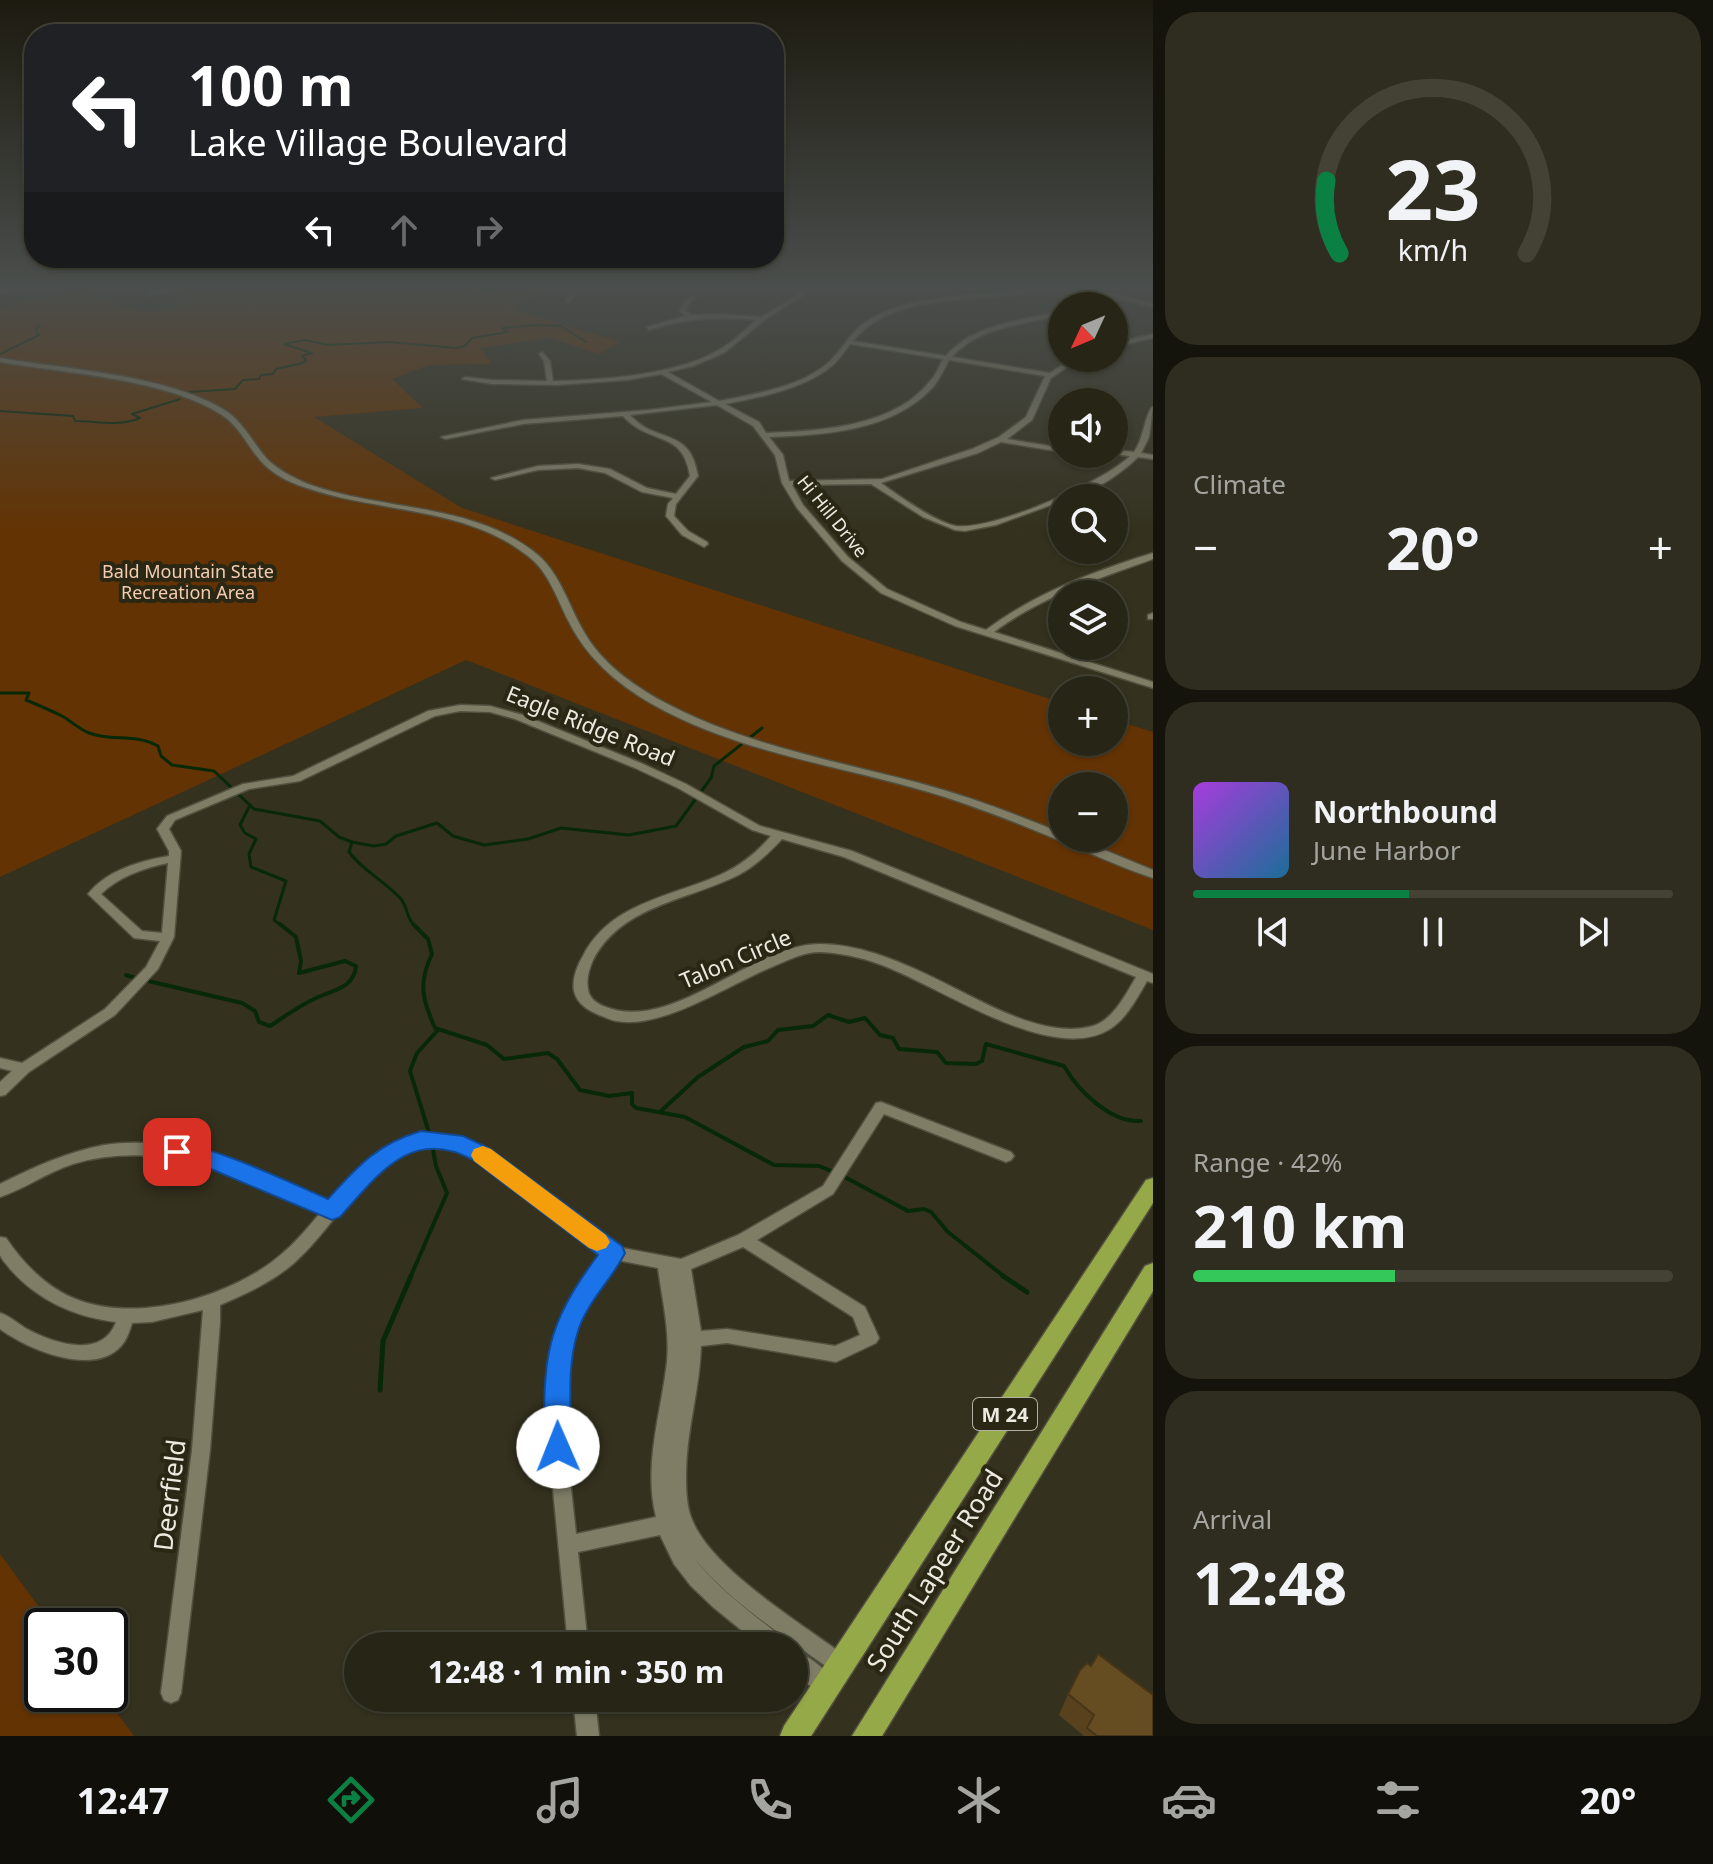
<!DOCTYPE html>
<meta charset="utf-8">
<style>
body{margin:0;font-family:"Noto Sans",sans-serif;background:#2f2d1f;color:#f1f3f6;height:100vh;display:flex;flex-direction:column;font-size:30px;white-space:nowrap}
*{box-sizing:border-box;margin:0}
p{font-size:26px;color:#a4a5a1}
.icon{flex:none;width:44px;height:44px;fill:none;stroke:currentColor;stroke-width:2;stroke-linecap:round;stroke-linejoin:round}
.map{position:relative;flex:1;overflow:hidden}
.panel{display:flex;flex-direction:column;gap:12px;padding:12px;background:#15140c;width:560px}
.panel>*{flex:none}
.hud{position:absolute;left:24px;top:24px;width:760px;height:244px;border-radius:32px;box-shadow:0 2px 6px #0004,0 0 0 2px #434235;background:#202124;color:#fff;overflow:hidden}
.needle{width:52px;rotate:226deg}
.tools{position:absolute;left:1048px;top:292px;display:grid;gap:16px}
.tools a{display:grid;place-items:center;width:80px;height:80px;border-radius:50%;background:#272516;box-shadow:0 2px 6px #0004,0 0 0 2px #434235;font-size:40px}
.speed{position:absolute;left:24px;top:1608px;display:flex;gap:16px;font-size:40px;font-weight:700;text-align:center}
.speed>*{display:grid;place-content:center;width:104px;height:104px;border-radius:50%;background:#272516;box-shadow:0 2px 6px #0004,0 0 0 2px #434235;line-height:1}
.speed .limit{border:4px solid #111;border-radius:12px;background:#fff;color:#111}
.pin{position:absolute;display:grid;place-items:center;width:68px;height:68px;color:#fff;margin:-34px;border-radius:16px;box-shadow:0 4px 12px #0006}
.me{position:absolute;width:88px;margin:-44px;rotate:359deg;stroke-linejoin:round;filter:drop-shadow(0 0 6px #0008)}
.turn{display:flex;align-items:center;gap:28px;height:168px;padding:0 32px;font-size:36px}
.turn .icon{width:104px;height:104px;stroke-width:2.5}
.turn b{display:block;font-size:56px;line-height:68px}
.lanes{display:flex;align-items:center;height:76px;padding:0 32px;background:#0003;justify-content:center;gap:40px;direction:ltr}
.lanes .off{opacity:.35}
.big{font-size:60px;font-weight:700;line-height:1.1}
.panel .card{flex:1;display:flex;flex-direction:column;justify-content:center;gap:12px;min-width:0;padding:0 28px;border-radius:32px;background:#2f2d1f}
.panel .dial{align-items:center;gap:0}
.dial svg{height:208px;overflow:visible;fill:none;stroke:#434235;stroke-width:7;stroke-linecap:round;text-anchor:middle}
.dial text{fill:#f1f3f6;stroke:none}
.song{display:flex;align-items:center;gap:24px}
.cover{width:96px;height:96px;border-radius:12px;background:linear-gradient(135deg,hsl(280 70% 55%),hsl(200 70% 35%))}
.played{height:8px;border-radius:4px;background:linear-gradient(90deg,#0b8043 45%,#434235 45%)}
.keys{display:flex;justify-content:space-around;direction:ltr}
.heat{display:flex;justify-content:space-between;align-items:center;font-size:44px;direction:ltr}
.charge{height:12px;border-radius:6px;background:linear-gradient(90deg,#34c759 42%,#434235 0)}
.trip{position:absolute;left:344px;top:1632px;width:464px;height:80px;border-radius:40px;background:#272516;box-shadow:0 2px 6px #0004,0 0 0 2px #434235;font-weight:700;line-height:80px;text-align:center}
.tabs{display:flex;height:128px;justify-content:space-around;align-items:center;background:#100f09;color:#a4a5a1}
.tabs .icon{width:56px;height:56px}
.tabs .selected{color:#0b8043}
.tabs b{font-size:36px;color:#f1f3f6}
main{display:flex;flex:1;min-height:0}
.map>svg:first-child{display:block}
.green{fill:#633303;fill-rule:evenodd}
.lines{fill:none;stroke-linecap:round;stroke-linejoin:round}
.stream-far3{stroke:#082908;stroke-width:2}
.stream-far2{stroke:#082908;stroke-width:3}
.stream-far1{stroke:#082908;stroke-width:4}
.stream{stroke:#082908;stroke-width:5}
.minor-casing{stroke:#52503f;stroke-width:3}
.major-casing{stroke:#52503f;stroke-width:3}
.minor{fill:#807d67;fill-rule:evenodd}
.major{fill:#96a948;fill-rule:evenodd}
.wall{fill:#58411c}
.building{fill:#664c21;stroke:#473517;stroke-width:2}
.route{fill:#1a73e8;stroke:#114b97;stroke-width:2}
.slow{fill:#f59e0b}
.labels{text-anchor:middle;dominant-baseline:central;stroke-width:8;stroke-linejoin:round;paint-order:stroke}
.far-street-label{font-size:18px;fill:#edebe0;stroke:#2a2714}
.far-park-label{font-size:18px;fill:#f4cdb1;stroke:#2a2714}
.shield{fill:#2a2714;stroke:#b2b0a3;stroke-width:2}
.shield-label{font-size:20px;font-weight:bold;fill:#edebe0}
.street-label{font-size:22px;fill:#edebe0;stroke:#2a2714}
.near-street-label{font-size:26px;fill:#edebe0;stroke:#2a2714}
</style>
<main>
<div class="map">
<svg width="1153" height="1736" viewBox="0 0 1153 1736">
<rect width="100%" height="100%" fill="#34311e"/>
<g class="green">
<path d="M77,290L140,312L177,310L179,290H469L477,295C497,289 515,288 535,292L514,310L621,342L599,354L550,338L480,348L492,364L429,365L392,379L423,408L314,417L462,508L1062,703V742H1114V720L1153,732V930L466,660L0,877V307ZM1062,786H1114V838H1062Z"/>
<path d="M0,1554L53,1626H42V1694H103L134,1736H0Z"/>
</g>
<g class="lines">
<g class="stream-far3">
<path d="M0,354L39,335L35,330L40,325"/>
<path d="M189,392L235,389L243,380L259,379L261,375L273,374L276,369L303,363L306,360L302,356L312,353L284,344L305,340L328,345L390,342L456,348L465,346L472,338L508,332L502,328L534,325L561,326L586,342"/>
<path d="M0,411L73,416L75,421C97,421 119,427 140,418L132,414L180,399"/>
</g>
<g class="stream-far2">
<path d="M0,693H29L26,700C38,705 50,710 62,716C71,721 79,729 89,733C112,742 135,733 158,746L161,756L172,765L214,771L254,809L320,821L339,837L352,842L374,846L386,844L396,836L437,823L453,836L484,845L528,839L561,828L629,835L676,826L711,778L714,766L762,728"/>
<path d="M250,805L240,825L245,833L256,839L249,854L251,867L286,881L274,920L282,926"/>
<path d="M352,842L349,852C363,871 385,881 401,899C408,908 406,918 415,926"/>
</g>
<g class="stream-far1">
<path d="M413,924L428,939L432,954C418,983 422,999 435,1028L487,1045L504,1059L548,1053L557,1059L580,1090L609,1096L632,1093V1104L636,1108L685,1117L774,1165L819,1166L834,1172"/>
<path d="M126,975L136,978"/>
<path d="M144,980L242,1003L255,1011L259,1022L270,1026C284,1017 299,1006 314,999C332,990 354,989 356,966L345,961L299,973L301,961L296,937L280,924"/>
<path d="M661,1111L698,1077L744,1047L768,1041L778,1030L813,1026L828,1015L849,1022L865,1018L880,1035L893,1038L899,1049L937,1052L946,1063L976,1064L982,1061L986,1044L1064,1066C1078,1091 1111,1123 1141,1121"/>
<path d="M430,1136L410,1071L417,1053L438,1030"/>
<path d="M841,1175L908,1211L924,1209L931,1212L948,1232L1006,1278"/>
<path d="M410,1278L447,1193L436,1166L432,1144"/>
</g>
<g class="stream">
<path d="M1003,1276L1027,1292"/>
<path d="M380,1390L383,1341L411,1276"/>
</g>
<defs>
<g id="minor">
<path d="M0,290H13L0,294Z"/>
<path d="M151,290H164L169,292L148,295L145,293Z"/>
<path d="M571,290H577L570,302H566Z"/>
<path d="M793,290H799L804,295L766,319L724,353L693,366L668,372L719,401C755,394 801,387 829,362C843,349 850,332 866,322C902,298 949,297 991,293C1005,292 1019,290 1034,290C1021,295 1005,295 991,297C944,301 886,301 853,341L946,356C972,324 1024,320 1062,311V315C1025,324 978,327 952,357L1050,373L1073,358H1080L1051,378L1032,420L1007,439L1062,448V452L1001,442L978,453L881,483C899,496 935,522 956,526C992,531 1104,482 1130,456L1113,454L1114,450L1134,452C1144,438 1143,422 1151,408L1153,407L1149,437L1141,453L1153,455V459L1138,457C1121,474 1086,498 1062,498V501L996,525L965,531L955,530L923,517L871,484L792,485L803,505L848,557L887,589L961,622L986,630C1035,593 1095,571 1153,553V559C1098,579 1042,596 994,632L1153,682V688L955,626L881,593L842,561L797,508L782,483L775,455L753,426L717,405L630,415C657,445 690,426 698,476L676,504L674,516L688,531L707,542L708,544L704,547L682,535L666,516L668,504L673,498L642,492L605,473L578,468L538,470L495,480L491,478L538,466L578,464L610,469L647,488L676,494L690,476C683,429 650,446 623,416L523,424L445,439L441,437L523,420L649,410L712,402L661,374L627,380L557,385L492,384L462,379L465,377L492,380L547,381L544,361L539,354L542,352L550,361L553,381C602,380 675,375 717,351C732,343 744,331 756,320C719,316 685,318 649,330L647,327L686,316L680,311L683,303L691,296L696,297L688,305L686,311L692,315L719,314L761,317L797,295ZM850,344L943,359C939,367 936,375 930,381C895,427 819,431 766,433L759,422L725,404C760,397 806,389 834,364C840,358 845,351 850,344ZM949,360L1045,376L1026,417L999,437L972,449L882,479L789,481L783,455L769,437C825,435 893,431 933,387C940,379 944,369 949,360Z"/>
<path d="M1089,290H1099L1153,303V307L1112,297L1089,306H1081L1107,295Z"/>
<path d="M1153,334V338L1114,347V343Z"/>
<path d="M0,358C69,370 162,374 223,409C243,421 252,442 267,459C278,470 294,478 308,484C381,511 468,502 533,551C560,571 568,605 584,632C601,662 631,684 660,700C740,744 832,760 919,783C968,796 1015,814 1062,833V838H1075L1153,870V878C1128,870 1104,859 1080,849C1035,830 991,812 945,797C847,766 742,755 652,704C617,684 587,658 569,622C557,599 549,572 528,556C465,506 377,513 304,487C288,482 271,473 260,460C247,445 239,426 222,415C168,379 64,373 0,362Z"/>
<path d="M1153,613V619H1148V615Z"/>
<path d="M460,705L490,706L523,715L643,764L686,784L760,826L852,851L1153,974V983L1147,981C1137,998 1127,1018 1110,1029C1051,1066 937,984 879,964C860,957 841,953 820,952C804,952 788,960 774,966C731,983 663,1030 616,1021C611,1020 605,1017 599,1015C588,1010 577,1004 574,991C572,979 577,966 583,956C611,901 674,897 724,873C744,863 757,852 771,836L752,830L678,788L635,768L515,719L490,712L460,711L435,716L300,781L249,789L175,820L169,829L181,851L174,937L158,969L115,1015L29,1072L5,1095L0,1096V1082L12,1071L0,1068V1058L22,1063L105,1009L146,967L160,941L134,938L88,894C107,870 140,861 169,856V851L157,829L167,816L243,784L293,776L428,711ZM782,839L844,857L1136,977C1126,994 1113,1020 1093,1026C1041,1041 974,996 928,975C894,959 857,944 819,944C751,945 671,1035 603,1006C596,1003 589,998 588,989C586,980 589,969 593,960C620,908 681,901 730,879C751,870 766,856 782,839ZM168,863L162,933L142,931L101,894C118,877 144,868 168,863Z"/>
<path d="M881,1102L1011,1152L1014,1156L1011,1160L1006,1162L1001,1160L884,1114L833,1194L757,1240L865,1307L879,1338L876,1343L836,1362L727,1343L701,1346C700,1389 686,1431 686,1474C686,1489 686,1507 693,1522C715,1572 804,1625 848,1658L851,1665L848,1672L841,1675L834,1672C786,1637 733,1605 694,1558C719,1590 753,1614 784,1639L787,1646H761L713,1607L691,1586L674,1564L660,1535L578,1552L588,1646H568L549,1447L548,1368L558,1326L580,1285L603,1254L476,1158C384,1111 350,1215 294,1263C272,1282 246,1294 220,1305V1322L210,1450L181,1693L178,1700L171,1703L164,1700L161,1693L192,1450L203,1310L152,1322L132,1323C130,1330 127,1339 122,1345C94,1378 27,1349 0,1329V1313C10,1316 18,1324 27,1329C53,1343 102,1360 116,1322C75,1317 39,1301 11,1270C8,1266 2,1260 0,1255C0,1250 0,1242 0,1237L6,1238C23,1263 45,1286 73,1298C136,1325 234,1297 284,1252C298,1240 309,1226 321,1212C244,1174 159,1138 73,1164C47,1172 25,1189 0,1197V1184C34,1167 67,1152 104,1145C181,1133 261,1169 329,1202C375,1146 414,1113 486,1150L617,1247L681,1259L738,1235L823,1186L876,1103ZM743,1247L853,1317L860,1335L835,1346L727,1329L701,1331L691,1269ZM617,1260L658,1268C662,1299 670,1330 667,1362C661,1414 643,1465 656,1517L576,1534C570,1473 556,1387 574,1329C582,1304 602,1281 617,1260Z"/>
<path d="M794,1650C809,1656 831,1672 837,1687L834,1694L827,1697L820,1694L794,1673Z"/>
<path d="M573,1698H595L599,1736H577Z"/>
</g>
<g id="major">
<path d="M1153,1178V1203L811,1736H780L784,1726L1146,1180Z"/>
<path d="M1153,1263V1291L882,1736H852L1145,1266Z"/>
</g>
</defs>
<use href="#minor" class="minor-casing"/>
<use href="#major" class="major-casing"/>
<use href="#minor" class="minor"/>
<use href="#major" class="major"/>
</g>
<path class="wall" d="M1068,1694L1153,1736H1083V1735L1059,1715Z"/>
<path class="building" d="M1098,1654L1153,1695V1736H1097L1087,1728L1094,1715L1068,1694L1080,1670L1087,1663L1091,1666Z"/>
<linearGradient id="sky" x2="0" y2="1"><stop stop-color="#1d1b10"/><stop offset="0.54" stop-color="#4a4e4c"/><stop offset="1" stop-color="#4a4e4c" stop-opacity="0"/></linearGradient>
<rect width="1153" height="533" fill="url(#sky)"/>
<path class="route" d="M421,1131L463,1136L489,1148L622,1246L625,1253C612,1279 589,1300 579,1328C566,1366 571,1408 572,1447L568,1456L558,1460L548,1456L544,1447C544,1358 543,1329 598,1255L473,1160C411,1126 378,1175 340,1217L332,1220L211,1169L169,1158L165,1152L169,1145C197,1137 297,1186 328,1199C358,1166 377,1144 421,1131Z"/>
<path class="slow" d="M483,1146L491,1149L606,1235L610,1242L606,1248L597,1251L589,1248L474,1161L471,1155L474,1149Z"/>
<g class="labels">
<g class="far-street-label">
<text transform="translate(833 516) rotate(51)">Hi Hill Drive</text>
</g>
<g class="far-park-label">
<text x="188" y="571">Bald Mountain State<tspan x="188" dy="21">Recreation Area</tspan></text>
</g>
<rect class="shield" x="973" y="1398" width="64" height="32" rx="6"/>
<g class="shield-label">
<text x="1005" y="1414">M 24</text>
</g>
<g class="street-label">
<text transform="translate(591 725) rotate(22)">Eagle Ridge Road</text>
<text transform="translate(735 958) rotate(-23)">Talon Circle</text>
</g>
<g class="near-street-label">
<text transform="translate(169 1495) rotate(-83)">Deerfield</text>
<text transform="translate(934 1570) rotate(-58)">South Lapeer Road</text>
</g>
</g>
</svg>
<div class="tools">
<a><svg class="needle" viewBox="-14 -14 28 28"><path d="M0-13l5 13h-10z" fill="#e53935"/><path d="M0 13l5-13h-10z" fill="#a4a5a1"/></svg></a>
<a><svg class="icon" aria-label="sound" viewBox="0 0 24 24"><path d="M4 9h4l5-4v14l-5-4H4zM17 9q2 3 0 6"/></svg></a>
<a><svg class="icon" aria-label="search" viewBox="0 0 24 24"><circle cx="10" cy="10" r="6"/><path d="M15 15l6 6"/></svg></a>
<a><svg class="icon" aria-label="layers" viewBox="0 0 24 24"><path d="M12 4l9 5-9 5-9-5zM3 14l9 5 9-5"/></svg></a>
<a>+</a>
<a>−</a>
</div>
<div class="speed"><div class="limit">30</div></div>
<div class="pin" style="left:177px;top:1152px;background:#d93025"><svg class="icon" aria-label="arrive" viewBox="0 0 24 24"><path d="M6 21V4h12l-3 4 3 4H6"/></svg></div>
<svg class="me" style="left:558px;top:1447px" viewBox="-20 -20 40 40"><circle r="19" fill="#fff"/><path d="M0-13L10 11 0 6-10 11z" fill="#1a73e8"/></svg>
<div class="trip">12:48 · 1 min · 350 m</div>
<div class="hud">
<div class="turn"><svg class="icon" aria-label="left" viewBox="0 0 24 24"><path d="M17 20v-9H6M10 6l-5 5 5 5"/></svg><div><b>100 m</b>Lake Village Boulevard</div></div>
<div class="lanes"><svg class="icon" aria-label="left" viewBox="0 0 24 24"><path d="M17 20v-9H6M10 6l-5 5 5 5"/></svg><svg class="icon off" aria-label="ahead" viewBox="0 0 24 24"><path d="M12 20V5M6 11l6-6 6 6"/></svg><svg class="icon off" aria-label="right" viewBox="0 0 24 24"><path d="M7 20v-9h11M14 6l5 5-5 5"/></svg></div>
</div>
</div>
<section class="panel">
<div class="card dial"><svg viewBox="0 0 100 80">
<path d="M14 69A42 42 0 1 1 86 69"/>
<path d="M14 69A42 42 0 0 1 9 41" stroke="#0b8043"/>
<text x="50" y="56" font-size="32" font-weight="700">23</text>
<text x="50" y="72" font-size="11">km/h</text>
</svg></div>
<div class="card"><p>Climate</p>
<div class="heat"><a>−</a><b class="big">20°</b><a>+</a></div>
</div>
<div class="card">
<div class="song"><i class="cover"></i><div><b>Northbound</b><p>June Harbor</p></div></div>
<div class="played"></div>
<div class="keys"><svg class="icon" aria-label="previous" viewBox="0 0 24 24"><path d="M18 5L8 12l10 7zM5 5v14"/></svg><svg class="icon" aria-label="pause" viewBox="0 0 24 24"><path d="M8 5v14M16 5v14"/></svg><svg class="icon" aria-label="next" viewBox="0 0 24 24"><path d="M6 5l10 7-10 7zM19 5v14"/></svg></div>
</div>
<div class="card"><p>Range · 42%</p><b class="big">210 km</b><div class="charge"></div></div>
<div class="card"><p>Arrival</p><b class="big">12:48</b></div>
</section>
</main>
<nav class="tabs">
<b>12:47</b>
<svg class="icon selected" aria-label="directions" viewBox="0 0 24 24"><path d="M12 3l9 9-9 9-9-9zM9 14v-3h6M13 9l2 2-2 2"/></svg>
<svg class="icon" aria-label="music" viewBox="0 0 24 24"><path d="M9 18V5l10-2v13"/><circle cx="6" cy="18" r="3"/><circle cx="16" cy="16" r="3"/></svg>
<svg class="icon" aria-label="phone" viewBox="0 0 24 24"><path d="M5 4h4l2 5-3 2q2 4 5 5l2-3 5 2v4C11 20 4 13 5 4z"/></svg>
<svg class="icon" aria-label="climate" viewBox="0 0 24 24"><path d="M12 3v18M4 7l16 10M4 17L20 7"/></svg>
<svg class="icon" aria-label="car" viewBox="0 0 24 24"><path d="M5 17H2v-5l4-1 3-4h7l3 4 3 1v5h-3M9 17h6M6 11h13"/><circle cx="7" cy="17" r="2"/><circle cx="17" cy="17" r="2"/></svg>
<svg class="icon" aria-label="filters" viewBox="0 0 24 24"><path d="M4 7h16M4 17h16"/><circle cx="9" cy="7" r="2"/><circle cx="15" cy="17" r="2"/></svg>
<b>20°</b>
</nav>
